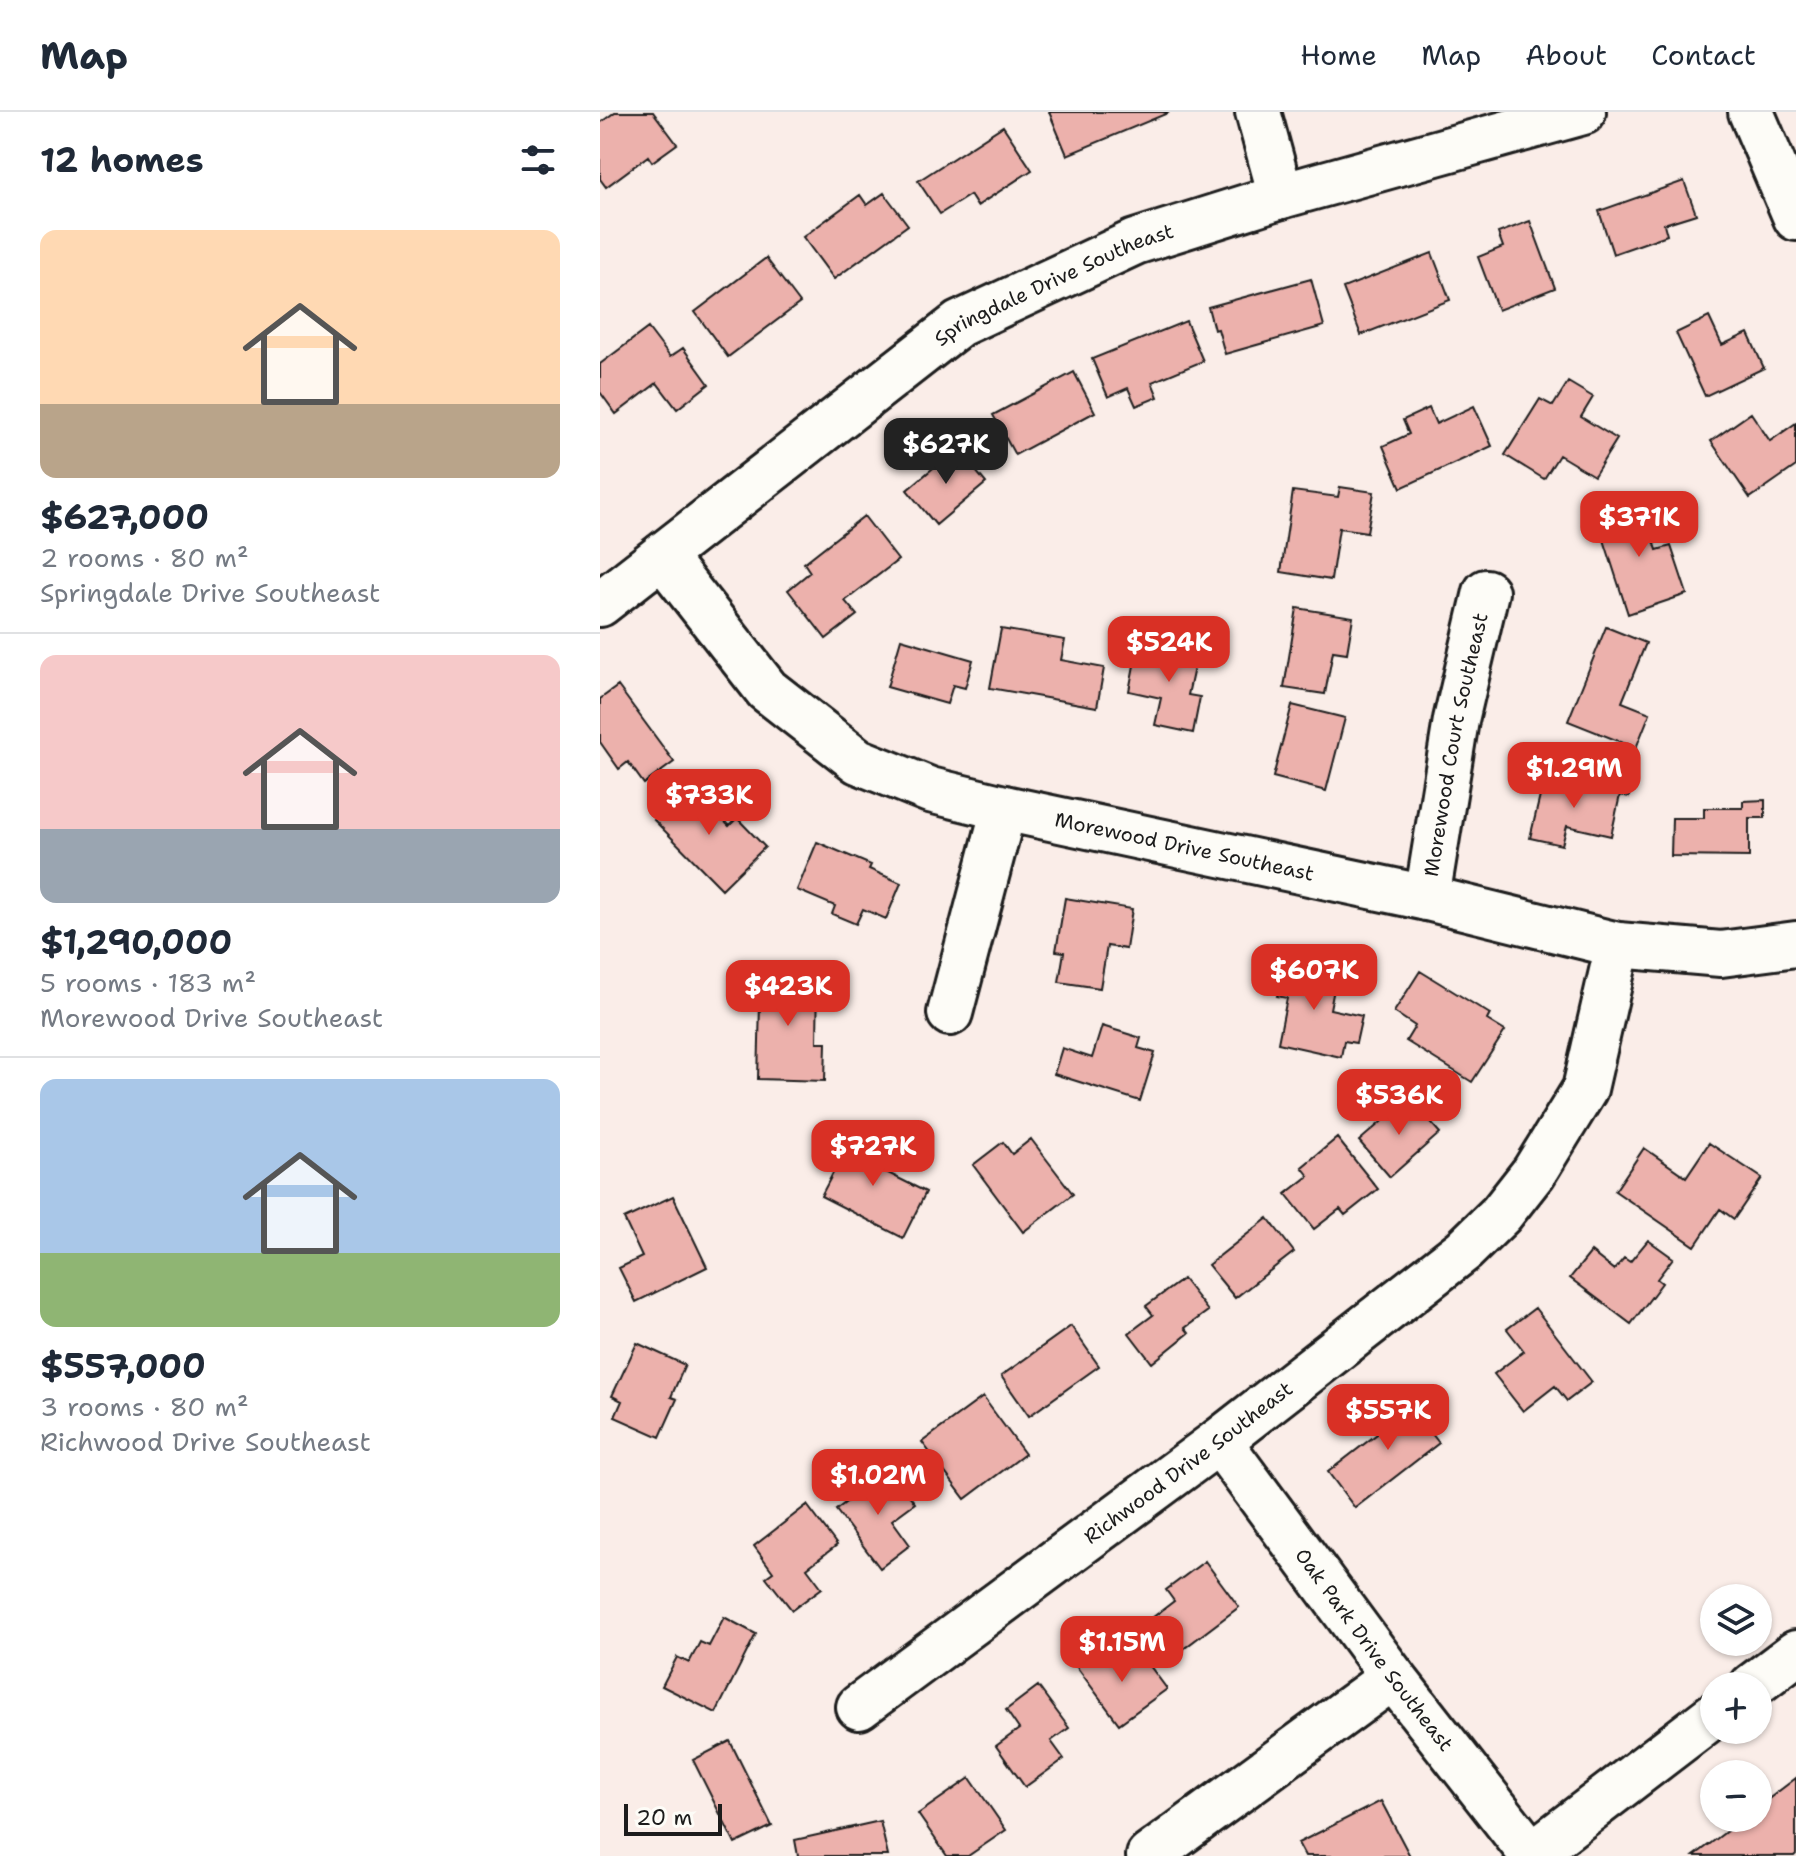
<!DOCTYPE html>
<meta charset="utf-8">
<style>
body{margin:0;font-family:"Shantell Sans",sans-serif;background:#f6f6f7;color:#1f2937;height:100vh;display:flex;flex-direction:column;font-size:30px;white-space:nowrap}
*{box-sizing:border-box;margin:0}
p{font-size:26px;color:#747a83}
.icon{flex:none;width:44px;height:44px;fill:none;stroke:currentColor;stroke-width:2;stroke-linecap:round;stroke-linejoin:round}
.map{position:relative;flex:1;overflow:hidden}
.panel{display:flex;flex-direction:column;background:#fff;width:600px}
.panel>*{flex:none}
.tools{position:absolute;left:1100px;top:1472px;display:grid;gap:16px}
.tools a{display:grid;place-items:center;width:72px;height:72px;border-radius:50%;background:#fff;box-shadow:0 2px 6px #0004;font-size:40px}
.scale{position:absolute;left:24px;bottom:20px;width:98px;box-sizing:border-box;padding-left:8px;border:4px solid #1c1c1c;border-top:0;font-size:22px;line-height:28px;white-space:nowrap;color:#1c1c1c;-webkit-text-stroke:6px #fdfcf7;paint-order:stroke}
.price{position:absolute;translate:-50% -68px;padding:0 18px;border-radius:16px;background:#d93025;color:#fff;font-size:26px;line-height:52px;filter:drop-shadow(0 2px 4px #0008)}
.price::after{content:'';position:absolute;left:50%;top:48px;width:24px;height:18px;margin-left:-12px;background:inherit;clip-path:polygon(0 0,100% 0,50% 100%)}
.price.selected{background:#222;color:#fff}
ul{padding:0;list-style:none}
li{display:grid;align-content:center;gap:16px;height:424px;padding:0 40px}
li+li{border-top:2px solid #e0e1e3}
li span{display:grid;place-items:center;height:248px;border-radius:16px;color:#555}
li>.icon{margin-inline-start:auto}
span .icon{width:144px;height:144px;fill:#fffc;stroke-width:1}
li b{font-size:34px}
h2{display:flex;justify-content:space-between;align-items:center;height:96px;padding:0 40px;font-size:34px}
header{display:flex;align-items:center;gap:48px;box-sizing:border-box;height:112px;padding:0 40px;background:#fff;border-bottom:2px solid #e0e1e3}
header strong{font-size:38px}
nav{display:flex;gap:44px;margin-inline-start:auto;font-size:28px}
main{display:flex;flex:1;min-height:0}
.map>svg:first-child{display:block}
.building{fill:#ecb1ac;stroke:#1c1c1c;stroke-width:2}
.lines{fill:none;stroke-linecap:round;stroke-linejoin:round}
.minor-casing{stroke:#1c1c1c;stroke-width:50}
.minor{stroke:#fdfcf7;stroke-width:44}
.labels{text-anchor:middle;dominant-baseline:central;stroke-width:8;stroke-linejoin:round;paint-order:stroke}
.street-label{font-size:20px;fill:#1c1c1c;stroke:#fdfcf7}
</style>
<header>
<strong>Map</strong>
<nav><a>Home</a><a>Map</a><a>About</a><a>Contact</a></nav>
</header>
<main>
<section class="panel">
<h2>12 homes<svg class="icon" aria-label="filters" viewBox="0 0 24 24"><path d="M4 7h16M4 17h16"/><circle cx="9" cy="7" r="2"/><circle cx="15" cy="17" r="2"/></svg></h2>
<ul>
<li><span style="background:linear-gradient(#ffd9b3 70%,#b9a48a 0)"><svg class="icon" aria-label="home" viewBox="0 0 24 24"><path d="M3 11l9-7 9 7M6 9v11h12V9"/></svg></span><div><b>$627,000</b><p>2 rooms · 80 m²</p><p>Springdale Drive Southeast</p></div></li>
<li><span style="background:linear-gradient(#f6c9c9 70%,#9aa5b1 0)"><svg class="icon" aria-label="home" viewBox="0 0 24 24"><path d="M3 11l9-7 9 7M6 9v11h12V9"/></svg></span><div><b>$1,290,000</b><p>5 rooms · 183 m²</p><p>Morewood Drive Southeast</p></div></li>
<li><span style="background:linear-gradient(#a9c7e8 70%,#8fb573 0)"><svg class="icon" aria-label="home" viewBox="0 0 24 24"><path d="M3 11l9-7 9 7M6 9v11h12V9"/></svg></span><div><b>$557,000</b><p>3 rooms · 80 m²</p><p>Richwood Drive Southeast</p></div></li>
</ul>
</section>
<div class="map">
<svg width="1196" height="1744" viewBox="0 0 1196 1744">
<rect width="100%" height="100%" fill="#faede8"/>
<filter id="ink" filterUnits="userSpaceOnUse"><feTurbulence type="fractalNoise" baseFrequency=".0125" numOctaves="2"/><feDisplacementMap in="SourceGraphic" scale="16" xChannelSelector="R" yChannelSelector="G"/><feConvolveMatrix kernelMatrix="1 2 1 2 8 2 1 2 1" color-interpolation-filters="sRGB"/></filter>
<g filter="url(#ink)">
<!-- building -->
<path class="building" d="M15,0H53L77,32L52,50L48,44L6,75L0,67V11Z
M449,0H567L568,1L467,43Z
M403,14L432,58L377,94L370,83L340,102L318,69Z
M1084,69L1096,102L1064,112L1067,123L1013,142L999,99Z
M284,81L308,113L234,167L203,125L260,83L267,93Z
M930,109L955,176L898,198L878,145L903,135L898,121Z
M832,141L850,188L761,223L743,176Z
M166,146L200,191L128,245L95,200Z
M711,167L724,214L625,242L618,217L614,218L608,195Z
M1109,205L1122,233L1148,221L1164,256L1105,284L1076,221Z
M586,209L603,249L552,270L558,285L536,294L528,276L508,285L492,247Z
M48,216L70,245L83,236L109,272L77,297L57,271L16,302L0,280V252Z
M474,260L495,300L415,343L393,303Z
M968,270L993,285L981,305L1017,327L994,364L959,343L944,367L905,343L940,287L953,294Z
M874,294L892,334L801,376L783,334L809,322L803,308L829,296L836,312Z
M1151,301L1170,329L1196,311V354L1150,386L1111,329Z
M357,336L386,371L336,413L307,378Z
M740,375L774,380L767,420L739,416L731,468L681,460L693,379L738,385Z
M1041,388L1057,438L1071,434L1087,482L1028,502L996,403Z
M264,404L298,448L245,489L257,503L226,527L188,478L210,460L204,451Z
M697,496L753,505L747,541L733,539L725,582L684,576Z
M1006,515L1046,531L1022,590L1050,601L1036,636L968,609Z
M401,517L465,528L461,548L504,556L497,595L390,576Z
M301,527L373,548L365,576L353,573L347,592L287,575Z
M567,527L599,533L588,583L600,585L593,621L555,613L561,586L529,579L537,538L564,544Z
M18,574L74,650L44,672L28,650L19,657L0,630V587Z
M692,593L745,606L726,679L673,665Z
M945,663L1029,682V685L1020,683L1011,724L967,714L962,733L930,726Z
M89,674L129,714L137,706L165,735L122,777L54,708Z
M1165,688V706H1149V745L1071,744L1072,706H1104V696H1143V689Z
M217,730L271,753L269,757L301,771L286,807L263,797L256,812L232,802L235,794L197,778Z
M465,786L532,797L526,837L507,834L500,876L459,870L464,840L456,839Z
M685,851L737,862L730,897L762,904L756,931L744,929L741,945L678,931L687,886L677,884Z
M820,859L890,902L887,908L905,919L872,970L806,929L815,914L794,900Z
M150,863L218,865L217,930H226L225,969L158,967L160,892H150Z
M502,914L541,926L538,936L555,941L540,989L454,962L462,936L492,946Z
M809,986L840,1021L790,1065L759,1029Z
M254,1021L289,1038L280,1057L326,1080L303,1126L221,1084Z
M737,1026L778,1077L745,1103L740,1097L714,1117L686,1082L709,1064L702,1055Z
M431,1027L473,1082L423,1120L373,1053L403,1030L412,1042Z
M1109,1031L1162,1066L1134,1107L1120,1097L1095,1134L1015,1079L1044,1036L1086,1065Z
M73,1084L107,1155L36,1190L19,1156L42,1145L24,1107Z
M668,1106L694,1140L635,1186L608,1153Z
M1048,1128L1073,1146L1057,1167L1062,1171L1031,1212L970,1166L991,1140L1014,1158L1024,1146L1030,1150Z
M583,1167L608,1199L585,1216L589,1221L552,1251L529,1221L553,1203L546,1194Z
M935,1196L992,1270L967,1289L955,1274L923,1299L894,1262L924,1239L907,1217Z
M471,1214L499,1254L429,1304L401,1264Z
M37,1231L85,1253L71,1285L77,1287L60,1325L15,1305L22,1289L12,1284Z
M383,1285L425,1342L365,1387L322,1330Z
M828,1285L844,1306L828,1317L839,1331L755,1396L728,1360L790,1312L784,1305L803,1291L809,1299Z
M289,1357L315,1391L292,1408L310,1433L280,1456L236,1398Z
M207,1393L237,1433L207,1456L222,1476L192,1498L166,1465L173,1460L154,1434Z
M605,1449L639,1495L578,1541L552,1506L574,1489L566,1478Z
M124,1505L156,1522L116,1601L62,1574L77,1545L89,1551L100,1530L109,1534Z
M500,1536L518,1559L541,1542L567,1577L519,1612L476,1554Z
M438,1574L469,1616L451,1629L464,1647L425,1675L396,1634L419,1617L406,1598Z
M130,1629L172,1714L135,1732L93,1648Z
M370,1666L406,1718L368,1744H347L318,1702Z
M1196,1666V1742L1194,1744H1094L1144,1706H1158V1695Z
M781,1689L810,1744H705L698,1731Z
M280,1709L288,1744H198L195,1728Z"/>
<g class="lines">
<defs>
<g id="minor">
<path d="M658,0L681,84"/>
<path d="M1151,0L1196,106"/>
<path id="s1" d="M62,444L167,578L258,649L330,678L404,696L827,786L1018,833L1121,842L1196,832"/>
<path id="s2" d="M0,492L359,212L535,130L681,84L983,0"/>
<path id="s3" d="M827,786L856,608L886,480"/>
<path d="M350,901L404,696"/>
<path id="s4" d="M619,1329L793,1565L933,1744"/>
<path d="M1152,1574L1196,1541"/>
<path id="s5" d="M259,1595L619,1329L864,1138L901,1102L934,1060L985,977L1018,833"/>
<path d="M932,1742L1114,1603"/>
<path d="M549,1744L793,1565"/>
</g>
</defs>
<!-- minor casing -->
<use href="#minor" class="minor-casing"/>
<!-- minor -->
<use href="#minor" class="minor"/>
</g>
</g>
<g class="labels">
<!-- street labels -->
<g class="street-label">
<text stroke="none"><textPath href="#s2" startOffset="558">Springdale Drive Southeast</textPath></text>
<text stroke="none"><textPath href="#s3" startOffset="156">Morewood Court Southeast</textPath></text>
<text stroke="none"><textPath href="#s1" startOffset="624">Morewood Drive Southeast</textPath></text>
<text stroke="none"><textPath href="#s5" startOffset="410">Richwood Drive Southeast</textPath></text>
<text stroke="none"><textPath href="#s4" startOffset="260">Oak Park Drive Southeast</textPath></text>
</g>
</g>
</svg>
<div class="tools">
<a><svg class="icon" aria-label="layers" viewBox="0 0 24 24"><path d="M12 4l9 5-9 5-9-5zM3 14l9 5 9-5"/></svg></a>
<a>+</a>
<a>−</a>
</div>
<div class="scale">20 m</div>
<b class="price selected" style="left:346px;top:374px">$627K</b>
<b class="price" style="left:1039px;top:447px">$371K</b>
<b class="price" style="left:569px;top:572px">$524K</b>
<b class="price" style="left:974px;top:698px">$1.29M</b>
<b class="price" style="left:109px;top:725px">$733K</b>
<b class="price" style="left:714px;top:900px">$607K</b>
<b class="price" style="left:188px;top:916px">$423K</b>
<b class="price" style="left:799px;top:1025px">$536K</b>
<b class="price" style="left:273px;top:1076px">$727K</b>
<b class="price" style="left:788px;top:1340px">$557K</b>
<b class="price" style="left:278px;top:1405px">$1.02M</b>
<b class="price" style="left:522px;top:1572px">$1.15M</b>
</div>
</main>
